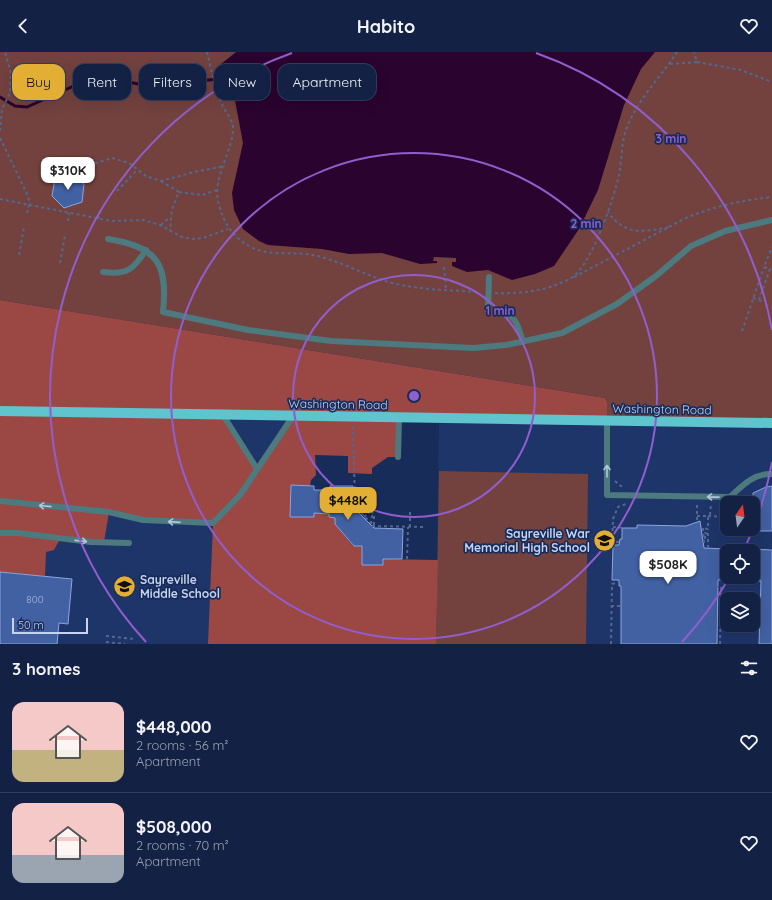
<!DOCTYPE html>
<meta charset="utf-8">
<style>
body{margin:0;font-family:Quicksand,sans-serif;background:#1b294b;color:#f1f3f6;height:100vh;display:flex;flex-direction:column;font-size:15px;white-space:nowrap}
*{box-sizing:border-box;margin:0}
p{font-size:13px;color:#9ca3b2}
.icon{flex:none;width:22px;height:22px;fill:none;stroke:currentColor;stroke-width:2;stroke-linecap:round;stroke-linejoin:round}
.map{position:relative;height:592px;overflow:hidden}
.sheet{display:flex;flex-direction:column;background:#122144;flex:1}
.sheet>*{flex:none}
.guide{position:absolute;left:12px;top:12px;width:400px;height:36px;display:flex;gap:8px}
.needle{width:26px;rotate:14deg}
.controls{position:absolute;left:720px;top:444px;display:grid;gap:8px}
.controls a{display:grid;place-items:center;width:40px;height:40px;border-radius:8px;background:#122144;box-shadow:0 4px 16px #0002,0 0 0 1px #313e5d;font-size:20px}
.scale{position:absolute;left:12px;bottom:10px;width:76px;box-sizing:border-box;padding-left:4px;border:2px solid #c4d3f0;border-top:0;font-size:11px;line-height:14px;white-space:nowrap;color:#c4d3f0;-webkit-text-stroke:3px #182c5a;paint-order:stroke}
.price{position:absolute;translate:-50% -34px;padding:0 9px;border-radius:8px;background:#fff;color:#222;font-size:13px;line-height:26px;filter:drop-shadow(0 1px 2px #0008)}
.price::after{content:'';position:absolute;left:50%;top:24px;width:12px;height:9px;margin-left:-6px;background:inherit;clip-path:polygon(0 0,100% 0,50% 100%)}
.price.current{background:#e3ae34;color:#111}
ul{padding:0;list-style:none}
li{display:flex;align-items:center;gap:12px;height:100px;padding:0 12px}
li+li{border-top:1px solid #313e5d}
li span{display:grid;place-items:center;flex:none;width:112px;height:80px;border-radius:12px;color:#555}
li>.icon{margin-inline-start:auto}
span .icon{width:48px;height:48px;fill:#fffc;stroke-width:1}
li b{font-size:17px}
h2{display:flex;justify-content:space-between;align-items:center;height:48px;padding:0 12px;font-size:17px}
.tag{padding:0 14px;border-radius:12px;background:#122144;box-shadow:0 4px 16px #0002,0 0 0 1px #313e5d;font-size:14px;line-height:36px}
.tag.current{background:#e3ae34;color:#111}
header{display:flex;justify-content:space-between;align-items:center;height:52px;padding:0 12px;background:#122144;font-size:18px;font-weight:700}
.map>svg:first-child{display:block}
.built{fill:#1e3569;fill-rule:evenodd}
.green{fill:#73423f}
.forest{fill:#9b4845;fill-rule:evenodd}
.water{fill:#2a032e}
.lines{fill:none;stroke-linecap:round;stroke-linejoin:round}
.stream{stroke:#2a032e;stroke-width:3}
.building{fill:#4261a3;stroke:#8ba6de}
.path{stroke:#54678f;stroke-width:2;stroke-dasharray:3 3;stroke-linecap:butt}
.service{stroke:#4c7a7e;stroke-width:6}
.primary{stroke:#5fc4ce;stroke-width:10}
.oneway{stroke:#b2c6df}
.ring{fill:none;stroke:#915ece;stroke-width:2}
.labels{text-anchor:middle;dominant-baseline:central;stroke-width:3.5;stroke-linejoin:round;paint-order:stroke}
.number-label{font-size:10px;fill:#a4b6dd}
.street-label{font-size:12px;fill:#c4d3f0;stroke:#182c5a}
.poi-label{font-size:12px;font-weight:bold;fill:#c4d3f0;stroke:#182c5a;text-anchor:end}
.centre{fill:#915ece;stroke:#182c5a;stroke-width:2}
.ring-label{font-size:12px;text-anchor:middle;font-weight:bold;fill:#915ece;stroke:#182c5a;stroke-width:3.5;stroke-linejoin:round;paint-order:stroke}
</style>
<header><svg class="icon" aria-label="back" viewBox="0 0 24 24"><path d="M15 5l-7 7 7 7"/></svg>Habito<svg class="icon" aria-label="heart" viewBox="0 0 24 24"><path d="M12 20l-8-8c-3-5 5-10 8-4 3-6 11-1 8 4z"/></svg></header>
<div class="map">
<svg width="772" height="592" viewBox="0 0 772 592">
<rect width="100%" height="100%" fill="#182c5a"/>
<!-- built -->
<path class="built" d="M0,359L302,364L245,592H0Z
M439,367L772,371V592H436ZM727,451H753V477H727ZM727,499H753V525H727ZM727,547H753V573H727Z"/>
<!-- green -->
<path class="green" d="M0,0H772V371L607,369V350L605,346L0,248Z
M439,419L588,422L586,592H436Z"/>
<!-- forest -->
<path class="forest" d="M0,248L605,346L607,350V369L400,366L398,405H388L372,416V422L348,421V404L315,403L316,423L311,428L310,434H305L290,464L314,465V461L329,462V465L335,466V472L353,494H362V513H383V507L438,508L436,592H208L213,472L163,470L109,460L104,490L60,487L54,498L46,500L45,524L0,520ZM223,363L293,364L257,417Z"/>
<!-- water -->
<path class="water" d="M236,0H655L641,17L624,53L598,138L579,177L554,214L535,222L512,228L488,218L467,220L452,214V210H456V206L434,205L433,209H437V211L420,212L382,201L349,202L322,197L268,193L259,189L243,177L234,158L232,141L243,91L234,43L225,34H220L215,21L221,12Z"/>
<g class="lines">
<!-- stream -->
<path class="stream" d="M0,45L15,54L27,55L76,33L92,29L109,27L151,34L218,27"/>
</g>
<!-- building -->
<path class="building" d="M71,121L84,132L82,150L64,156L52,144L55,127Z
M291,433L314,434V438H330V434H353V455L374,476L403,477L402,507H383V513H362V494H354L335,472V466L329,465V462L314,461V465H290Z
M772,434V479H753V441L766,435Z
M700,469L704,496L727,497V528H718L717,592H621V534H619V528H612L613,493H619L620,487H622V476H637V473L686,474Z
M753,497L772,498V592H759L761,529H753Z
M0,520L72,527L68,572L59,571L57,592H0Z"/>
<g class="lines">
<!-- path -->
<path class="path" d="M207,0C211,17 215,36 222,52C225,61 233,66 233,77C232,102 211,127 219,153C224,171 233,186 251,195C270,205 293,199 313,203C337,208 359,220 382,228C412,238 448,238 480,240
M697,10L741,18L772,30
M670,12L697,10L694,0
M0,79L2,57L10,41L11,21L5,0
M0,86L28,144L30,153
M74,123L96,111L112,106L129,111L146,124L161,129L194,120L225,114
M161,129L179,140L172,157L170,179
M117,139L137,118
M179,140L202,143L217,138
M0,147L111,169L143,168L160,173L182,185L192,187L203,186L228,177
M27,161L29,153
M98,167L102,155
M68,169L69,161
M161,173L170,165
M669,175C699,157 737,149 772,145
M19,203L24,175
M60,211L65,183
M444,215L446,237
M574,225L669,175C644,180 625,184 608,160
M495,241C521,242 548,239 571,226C591,215 614,146 619,123C622,108 621,93 626,78C636,49 661,25 677,0
M753,246L761,249L762,251
M759,248L770,217L764,215L772,195
M742,279L764,215
M353,374C353,402 355,429 355,457H365L372,464L371,474L424,475
M615,429L622,435
M355,444L372,445
M697,453V472
M355,454L367,455L374,462V475
M357,457L371,471
M710,463L711,452
M697,464H708V477L702,476
M708,464L727,465
M364,465L376,454
M410,475V459
M613,475L624,476
M703,476L704,490H705V481L708,482
M619,490H612L613,467L618,455L626,452
M708,496V477
M407,507L408,475
M715,535H721L720,592
M611,554H621
M106,584L134,587
M106,590L125,592
M611,592L612,532L619,530"/>
<!-- service -->
<path class="service" d="M108,187C158,195 168,212 163,260L248,278L331,289L473,296L506,293L562,281L617,252L656,224L691,194L725,179L772,168
M103,220C127,223 133,218 146,198
M488,258L489,225
M497,258C516,262 518,273 523,290
M223,363L257,417
M607,369V443L730,445C742,434 754,421 772,422
M398,405L399,366
M0,449L109,460L143,468L213,471L240,443L293,364
M0,481H18L91,490L129,491"/>
<!-- primary -->
<path class="primary" d="M0,359L772,371"/>
</g>
<!-- one-way arrows -->
<defs><path id="oneway-shaft" d="M-6 0H5M1.5-3L5.5 0L1.5 3" fill="none" stroke-width="1.6" stroke-linecap="round" stroke-linejoin="round"/></defs>
<g class="oneway">
<use href="#oneway-shaft" transform="translate(607 419) rotate(-90)"/>
<use href="#oneway-shaft" transform="translate(713 445) rotate(-179)"/>
<use href="#oneway-shaft" transform="translate(45 454) rotate(-174)"/>
<use href="#oneway-shaft" transform="translate(174 470) rotate(-176)"/>
<use href="#oneway-shaft" transform="translate(81 489) rotate(6)"/>
</g>
<!-- distance rings -->
<g class="ring">
<circle cx="414" cy="344" r="121"/>
<circle cx="414" cy="344" r="243"/>
<path d="M772 410A364 364 0 0 1 744 498M729 526A364 364 0 0 1 682 590M146 590A364 364 0 0 1 292 1M536 1A364 364 0 0 1 772 278"/>
</g>
<!-- icons -->
<defs>
<symbol id="school-disc" viewBox="-11 -11 22 22"><circle r="9.5" fill="#e3ae34" stroke="#182c5a"/><path d="M0-5L7-2L0 1L-7-2ZM-4 1L0 2.5L4 1V4Q0 6-4 4Z" fill="#111"/></symbol>
</defs>
<g fill-rule="evenodd">
<use href="#school-disc" x="592" y="476" width="25" height="25"/>
<use href="#school-disc" x="112" y="522" width="25" height="25"/>
</g>
<g class="labels">
<!-- number labels -->
<g class="number-label">
<text x="35" y="547">800</text>
</g>
<!-- street labels -->
<g class="street-label">
<text transform="translate(338 352) rotate(1)">Washington Road</text>
<text transform="translate(662 357) rotate(1)">Washington Road</text>
</g>
<!-- poi labels -->
<g class="poi-label">
<text x="590" y="481">Sayreville War<tspan x="590" dy="14">Memorial High School</tspan></text>
<text x="140" y="527" text-anchor="start">Sayreville<tspan x="140" dy="14">Middle School</tspan></text>
</g>
</g>
<circle cx="414" cy="344" r="6" class="centre"/>
<g class="ring-label">
<text x="671" y="91">3 min</text>
<text x="586" y="176">2 min</text>
<text x="500" y="263">1 min</text>
</g>
</svg>
<div class="controls">
<a><svg class="needle" viewBox="-14 -14 28 28"><path d="M0-13l5 13h-10z" fill="#e53935"/><path d="M0 13l5-13h-10z" fill="#9ca3b2"/></svg></a>
<a><svg class="icon" aria-label="locate" viewBox="0 0 24 24"><circle cx="12" cy="12" r="6"/><path d="M12 2v4M12 18v4M2 12h4M18 12h4"/></svg></a>
<a><svg class="icon" aria-label="layers" viewBox="0 0 24 24"><path d="M12 4l9 5-9 5-9-5zM3 14l9 5 9-5"/></svg></a>
</div>
<div class="scale">50 m</div>
<b class="price" style="left:68px;top:139px">$310K</b>
<b class="price current" style="left:348px;top:469px">$448K</b>
<b class="price" style="left:668px;top:533px">$508K</b>
<div class="guide">
<a class="tag current">Buy</a>
<a class="tag">Rent</a>
<a class="tag">Filters</a>
<a class="tag">New</a>
<a class="tag">Apartment</a>
</div>
</div>
<section class="sheet">
<h2>3 homes<svg class="icon" aria-label="filters" viewBox="0 0 24 24"><path d="M4 7h16M4 17h16"/><circle cx="9" cy="7" r="2"/><circle cx="15" cy="17" r="2"/></svg></h2>
<ul>
<li><span style="background:linear-gradient(#f6c9c9 60%,#c2b280 0)"><svg class="icon" aria-label="home" viewBox="0 0 24 24"><path d="M3 11l9-7 9 7M6 9v11h12V9"/></svg></span><div><b>$448,000</b><p>2 rooms · 56 m²</p><p>Apartment</p></div><svg class="icon" aria-label="heart" viewBox="0 0 24 24"><path d="M12 20l-8-8c-3-5 5-10 8-4 3-6 11-1 8 4z"/></svg></li>
<li><span style="background:linear-gradient(#f6c9c9 65%,#9aa5b1 0)"><svg class="icon" aria-label="home" viewBox="0 0 24 24"><path d="M3 11l9-7 9 7M6 9v11h12V9"/></svg></span><div><b>$508,000</b><p>2 rooms · 70 m²</p><p>Apartment</p></div><svg class="icon" aria-label="heart" viewBox="0 0 24 24"><path d="M12 20l-8-8c-3-5 5-10 8-4 3-6 11-1 8 4z"/></svg></li>
</ul>
</section>
